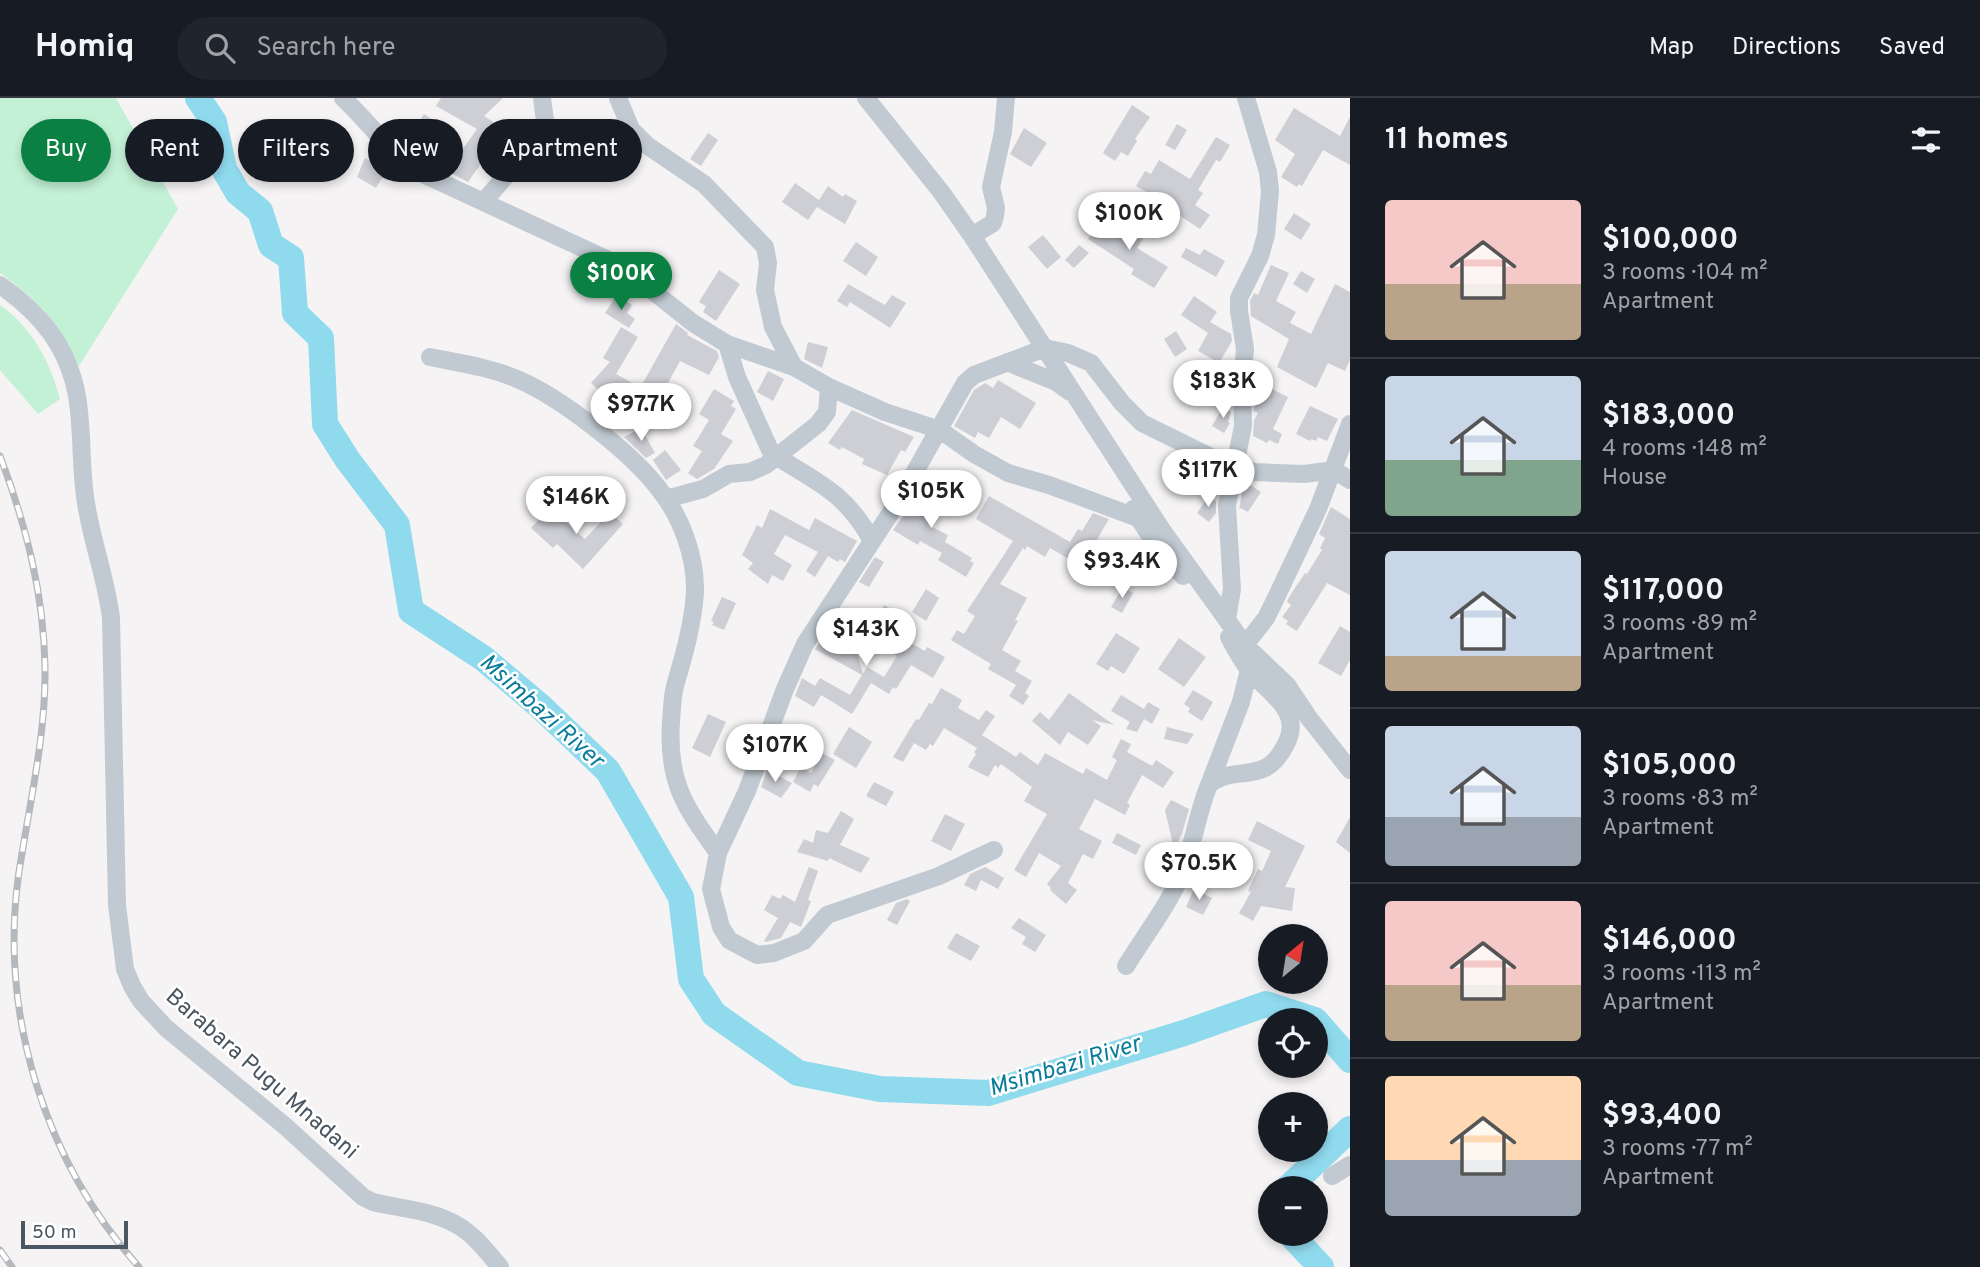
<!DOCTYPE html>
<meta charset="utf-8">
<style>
body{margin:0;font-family:Overpass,sans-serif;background:#20242c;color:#f1f3f6;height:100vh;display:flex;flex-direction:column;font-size:26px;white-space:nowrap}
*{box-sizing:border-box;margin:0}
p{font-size:23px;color:#9ea1a6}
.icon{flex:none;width:38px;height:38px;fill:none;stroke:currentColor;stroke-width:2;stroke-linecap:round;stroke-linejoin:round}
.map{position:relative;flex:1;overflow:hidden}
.panel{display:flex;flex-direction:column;background:#171b24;width:630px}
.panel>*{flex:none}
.top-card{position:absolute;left:21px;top:21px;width:665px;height:63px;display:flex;gap:14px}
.needle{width:46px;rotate:30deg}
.controls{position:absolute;left:1258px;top:826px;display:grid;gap:14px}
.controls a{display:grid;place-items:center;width:70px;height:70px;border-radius:50%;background:#171b24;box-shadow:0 4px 10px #0003;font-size:35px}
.scale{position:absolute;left:21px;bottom:18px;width:107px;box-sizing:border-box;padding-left:7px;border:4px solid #4a5661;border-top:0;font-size:19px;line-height:24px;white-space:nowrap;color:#4a5661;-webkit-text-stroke:5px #fff;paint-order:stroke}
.price{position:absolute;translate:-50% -60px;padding:0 16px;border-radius:24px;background:#fff;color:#222;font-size:23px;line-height:46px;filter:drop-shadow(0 2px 4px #0008)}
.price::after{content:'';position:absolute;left:50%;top:42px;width:21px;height:16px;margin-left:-10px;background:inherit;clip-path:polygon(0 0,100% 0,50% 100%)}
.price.current{background:#0b8043;color:#fff}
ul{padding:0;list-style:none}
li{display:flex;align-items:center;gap:21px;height:175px;padding:0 35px}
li+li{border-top:2px solid #363941}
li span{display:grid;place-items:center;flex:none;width:196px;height:140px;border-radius:7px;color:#555}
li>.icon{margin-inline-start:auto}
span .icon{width:84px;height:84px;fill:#fffc;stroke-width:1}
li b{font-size:30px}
h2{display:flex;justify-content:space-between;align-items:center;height:84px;padding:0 35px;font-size:30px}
.pill{padding:0 24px;border-radius:32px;background:#171b24;box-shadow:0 4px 10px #0003;font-size:24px;line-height:63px}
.pill.current{background:#0b8043;color:#fff}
header{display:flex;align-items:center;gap:42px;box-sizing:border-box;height:98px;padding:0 35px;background:#171b24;border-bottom:2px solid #363941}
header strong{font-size:33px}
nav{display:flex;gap:38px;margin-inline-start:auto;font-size:24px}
.search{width:490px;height:63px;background:#20242c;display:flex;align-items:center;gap:18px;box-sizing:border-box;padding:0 24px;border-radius:38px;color:#9ea1a6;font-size:26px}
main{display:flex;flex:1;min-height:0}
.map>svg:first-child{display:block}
.green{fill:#c3f1d5}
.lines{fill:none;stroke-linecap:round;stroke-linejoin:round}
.river{stroke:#90daee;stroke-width:26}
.building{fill:#cdcfd5}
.minor{stroke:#c1cad2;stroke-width:18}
.rail-casing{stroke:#b5b8bd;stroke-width:7}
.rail{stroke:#fff;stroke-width:4.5;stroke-dasharray:13;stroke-linecap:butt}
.labels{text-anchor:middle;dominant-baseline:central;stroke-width:5;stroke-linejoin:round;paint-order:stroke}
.street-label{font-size:23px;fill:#4a5661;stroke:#fff}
.water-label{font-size:24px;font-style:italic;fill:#0c7c9b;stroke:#fff}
</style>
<header>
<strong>Homiq</strong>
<div class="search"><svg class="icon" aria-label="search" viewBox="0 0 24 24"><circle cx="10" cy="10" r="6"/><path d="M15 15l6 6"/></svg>Search here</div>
<nav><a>Map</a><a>Directions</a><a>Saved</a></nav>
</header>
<main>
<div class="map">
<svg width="1350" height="1169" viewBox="0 0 1350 1169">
<rect width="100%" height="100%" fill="#f5f3f3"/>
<!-- green -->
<path class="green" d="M0,0H116L178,111L79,268C57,223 40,204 0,175Z
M0,207C33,231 50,263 60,301L38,316L0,272Z"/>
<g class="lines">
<!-- river -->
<path class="river" d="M198,0L214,24L224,71L238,95L260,113L271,147L291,160L295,215L321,240L325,326L347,361L397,427L411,513L483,560L541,609L608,673L681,799L691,881L714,916L798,975L880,991L988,995L1184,935L1266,906L1315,922
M1316,923L1350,962
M1288,1090L1350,1031
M1290,1136L1321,1169"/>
</g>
<!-- building -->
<path class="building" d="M441,0H503L484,18L495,25L490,32L500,39L468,84L447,73L477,31L436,8Z
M1132,7L1150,19L1135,41L1137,43L1128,58L1121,54L1115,63L1103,55Z
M1294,10L1340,38L1350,19V67L1323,52L1302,88L1299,86L1297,89L1281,79L1295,56L1275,42Z
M424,16L436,24L417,56L404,49Z
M1177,26L1187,32L1175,52L1165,47Z
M1024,30L1047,45L1031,69L1010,56Z
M708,35L718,42L701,68L690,61Z
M1216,39L1230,47L1220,64L1216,62L1198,92L1203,95L1195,107L1210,117L1200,131L1177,116L1172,123L1161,115L1167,106L1136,88L1145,73L1151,76L1159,62L1190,81Z
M365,60L380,69L384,61L393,70L386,82L382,80L376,90L357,79Z
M795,85L819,102L828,88L843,99L845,96L857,103L845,126L817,109L808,122L782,104Z
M1294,115L1311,126L1301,142L1284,131Z
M1103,122L1122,137L1128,128L1145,138L1137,150L1168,169L1154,190L1131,176L1134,171L1088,141Z
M1043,137L1061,159L1047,171L1028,149Z
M856,144L878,159L866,178L843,163Z
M1079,147L1089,155L1074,170L1065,162Z
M1186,150L1200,157L1204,151L1225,163L1216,179L1181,159Z
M1271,167L1289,175L1276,203L1296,214L1290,225L1311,236L1335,186L1350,194V262L1345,273L1328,265L1316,290L1277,269L1289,241L1251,218L1250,203L1254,195L1258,197Z
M719,172L740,186L716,223L703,214L706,208L699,204Z
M1301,173L1315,181L1307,195L1293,186Z
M848,186L885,207L892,197L906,205L890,230L850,204L847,209L837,203Z
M617,197L632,207L627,215L635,221L629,230L605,215Z
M1194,198L1217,214L1210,224L1231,236L1232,243L1219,265L1198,253L1208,235L1181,217Z
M676,226L688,235L687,237L717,253L719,259L709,277L680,263L668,285L671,287L661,305L639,292Z
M621,229L638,239L616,276L634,286L619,312L608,306L610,303L591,285L610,264L603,260Z
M1176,233L1187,251L1175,259L1164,241Z
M808,244L828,249L822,270L804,261Z
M768,273L784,281L773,303L757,294Z
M998,282L1036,305L1020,331L1001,319L989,340L978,334L975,340L954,328L974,292L985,285L993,290Z
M1268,289L1288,299L1273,331L1282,336L1278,346L1269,342L1267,345L1253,338L1254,322L1258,315L1254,313V309L1263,290L1266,292Z
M714,291L734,303L731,308L736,311L721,336L733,343L714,371L697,381L688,375L702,353L693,348L709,322L699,316Z
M1310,308L1338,321L1327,343L1318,339L1316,343L1311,341L1310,343L1296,336Z
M1223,309L1231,314L1228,324L1230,325L1224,335L1212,328Z
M852,312L914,339L905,354L901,352L887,377L862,366L864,361L842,349L840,352L828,345Z
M641,330L655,355L646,360L624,339Z
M665,352L681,372L666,382L653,362Z
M925,380L935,385L933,389L938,392L924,417L934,423L930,428L948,437L945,444L972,460L970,463L974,465L966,479L938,462L942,455L920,443L918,447L893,432L916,400L914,398Z
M1244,383L1261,394L1248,414L1240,410L1239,412Z
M989,398L1070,444L1078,431L1082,433L1093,415L1109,421L1091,452L1095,454L1089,464L1085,461L1081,468L1050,450L1045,459L1027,448L1025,452L1023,450L1000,486L1027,500L1015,522L1018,523L1002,552L1021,563L1015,573L1032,583L1025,595L1029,598L1023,607L1009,598L1016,587L988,571L991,566L951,542L957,532L964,536L975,518L967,513L1013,443L976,421Z
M1209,398L1216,403V415L1209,424L1197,415Z
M1331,409L1350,421V497L1327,485L1297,533L1286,526L1288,523L1282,519L1291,507L1287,504L1289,499L1305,475L1307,476L1322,452L1320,450L1325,440L1319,436Z
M550,410L585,441L610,414L623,426L583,471L557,446L553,450L531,430Z
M770,411L809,432L815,420L857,443L845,464L840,461L838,464L828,458L815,479L806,473L818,454L785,437L774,456L792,467L783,483L772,477L768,486L748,471L753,465L742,457L757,427L762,430Z
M875,459L884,464L869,489L859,484Z
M1123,489L1133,495L1122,515L1111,509Z
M926,491L939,500L926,523L912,514Z
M722,499L736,505L724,532L712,527L714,524L711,523Z
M884,507L900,516L892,530L877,521Z
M839,523L858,534L853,542L863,576L867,569L884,579L897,558L884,551L893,535L925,553L927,549L945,559L933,580L911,567L896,591L893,589L889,596L871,585L852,616L821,597L814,609L795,598L802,580L815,588L820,580L850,597L862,577L815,551L822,541L826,544Z
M1340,528L1350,534V562L1341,578L1318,565Z
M1116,535L1140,550L1124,576L1111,568L1108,573L1096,566Z
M1179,540L1206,559L1184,589L1158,571Z
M941,590L962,602L958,610L979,622L986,612L995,618L982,637L1016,659L1020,654L1038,667L1045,655L1083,676L1086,670L1107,682L1117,662L1112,659L1121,641L1131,646L1127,654L1152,668L1156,662L1174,674L1163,690L1142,677L1127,705L1130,707L1125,717L1095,701L1079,731L1102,743L1093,761L1083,756L1068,785L1077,792L1066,806L1050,792L1051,790L1047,786L1061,768L1039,755L1026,779L1014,772L1047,716L1024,703L1032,689L1001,666L998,670L995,667L988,679L968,669L976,656L974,654L977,650L944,630L933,648L930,646L926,652L914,645L903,664L893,659L916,621L919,622L929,605L932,606Z
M1193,592L1213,604L1202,623L1188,614L1190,610L1184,606Z
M1069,595L1114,627L1092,622L1101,628L1088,647L1068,634L1060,647L1032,623L1040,614L1049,622Z
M1121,597L1144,611L1148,604L1160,611L1152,626L1144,621L1137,634L1126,631L1130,624L1111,613Z
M708,616L726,624L710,659L692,650Z
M849,629L872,644L856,670L833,656Z
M1167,629L1194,636L1187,646L1164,641Z
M822,655L835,662L818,689L814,686L810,694L793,684L801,669L811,675Z
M767,672L792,685L781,700L761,689Z
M874,684L894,694L886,708L866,698Z
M1171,702L1189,711L1182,736L1174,751L1165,712Z
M841,713L854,721L840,747L870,760L861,775L829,760L828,763L797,754L804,741L813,745L816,732L828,735Z
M945,716L965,726L951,753L931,743Z
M1350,719V755L1336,744Z
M1257,723L1305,748L1285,789L1295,790L1292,813L1261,808L1253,823L1239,815L1251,794L1248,793L1258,771L1262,773L1271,753L1248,742Z
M1117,735L1141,747L1136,757L1112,745Z
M1204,743L1224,755L1214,772L1198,763Z
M809,769L818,773L808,802L811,803L801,829L790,824L781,840L766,844L764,843L778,820L764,812L772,797L780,801L783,797L795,804Z
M985,769L1004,780L998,791L981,782L976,793L964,787L970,776Z
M1194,791L1212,800L1203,817L1186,809Z
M907,801L910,803L897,827L887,822L896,805Z
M1019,820L1046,837L1035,854L1022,846L1026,839L1011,830Z
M956,835L980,848L971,863L947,850Z"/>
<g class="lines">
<!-- minor -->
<path class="minor" d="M343,0C366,22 385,46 408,69L606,161L630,175L693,225L727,246L794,269L829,289L885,314L940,332L974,356L1008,375L1049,387L1138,420
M618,0L631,31L648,48L704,86L765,149L768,165L765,192L773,229L794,269
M866,0L942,95L972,138L1162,432L1245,547L1287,587L1309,620L1350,672
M484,103L542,37L545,23L542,0
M972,138L993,125L995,118L996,110L991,89L1003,34L1006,0
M0,187C40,215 68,248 77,298C83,333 80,370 86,405C92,444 106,480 111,520L117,807L125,871L132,888L141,903L166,930L285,1028L363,1099L373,1104C401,1111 432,1112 457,1127C475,1137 487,1154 500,1169
M727,246L737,279L770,352L777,359C820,385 847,397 872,443
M430,259C459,265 489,269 517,281C560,299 631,354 659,391C681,418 696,459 695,494C693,526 684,557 675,588C672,599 672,612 671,624C667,684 685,709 718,755
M1007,264L1056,284L1070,294
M666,401L703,391L729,376L750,374L766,367L818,326L827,314L829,289
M1133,411L1155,446L1183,478
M1227,521L1232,491L1227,407L1243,328L1242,286L1245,251L1239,213V200L1260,158L1266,137L1270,93L1268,74L1246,0
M1245,547L1266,520L1275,502L1318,411L1350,326
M1209,687L1241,604L1249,572
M994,752L939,778L827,817L804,843L774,855L757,857L729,842L721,829L711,791L718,755L747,693L785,591L805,546L899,402L965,285L974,277L1045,250L1068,255L1091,265L1122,305L1142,325L1225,366L1254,374L1304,376L1334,372L1350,382
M1126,868C1146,835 1170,806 1184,770C1194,743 1198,713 1209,687C1224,672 1246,679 1265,670C1275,665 1281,656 1286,646C1304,613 1267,594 1249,572C1241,562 1235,550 1229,539
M1332,1078L1350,1067"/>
<defs>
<path id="rail" d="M0,358C26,427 44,496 45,570C46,641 28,711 18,781C0,920 46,1065 139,1169
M0,1152L12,1169"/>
</defs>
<!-- rail casing -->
<use href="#rail" class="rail-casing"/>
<!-- rail -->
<use href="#rail" class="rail"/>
</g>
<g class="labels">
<!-- street labels -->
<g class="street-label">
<text transform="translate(261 977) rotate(41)">Barabara Pugu Mnadani</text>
</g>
<!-- water labels -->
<g class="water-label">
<text transform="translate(541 614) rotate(42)">Msimbazi River</text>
<text transform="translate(1065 969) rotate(-17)">Msimbazi River</text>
</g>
</g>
</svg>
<div class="controls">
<a><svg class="needle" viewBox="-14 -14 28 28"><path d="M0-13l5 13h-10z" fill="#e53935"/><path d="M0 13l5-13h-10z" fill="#9ea1a6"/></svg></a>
<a><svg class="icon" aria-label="locate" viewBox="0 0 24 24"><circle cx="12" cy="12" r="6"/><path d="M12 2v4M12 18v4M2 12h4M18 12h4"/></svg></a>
<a>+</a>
<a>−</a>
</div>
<div class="scale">50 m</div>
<b class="price" style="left:1129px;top:154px">$100K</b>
<b class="price current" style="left:621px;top:214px">$100K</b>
<b class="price" style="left:1223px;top:322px">$183K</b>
<b class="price" style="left:641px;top:345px">$97.7K</b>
<b class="price" style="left:1208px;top:411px">$117K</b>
<b class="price" style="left:931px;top:432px">$105K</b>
<b class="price" style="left:576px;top:438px">$146K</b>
<b class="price" style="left:1122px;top:502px">$93.4K</b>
<b class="price" style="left:866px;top:570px">$143K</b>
<b class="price" style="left:775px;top:686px">$107K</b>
<b class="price" style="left:1199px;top:804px">$70.5K</b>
<div class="top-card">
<a class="pill current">Buy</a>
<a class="pill">Rent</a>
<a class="pill">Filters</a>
<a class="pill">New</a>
<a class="pill">Apartment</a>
</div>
</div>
<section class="panel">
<h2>11 homes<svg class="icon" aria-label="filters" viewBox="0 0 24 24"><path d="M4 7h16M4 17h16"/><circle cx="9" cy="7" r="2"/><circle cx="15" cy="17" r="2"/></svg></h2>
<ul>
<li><span style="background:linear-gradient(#f6c9c9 60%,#b9a48a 0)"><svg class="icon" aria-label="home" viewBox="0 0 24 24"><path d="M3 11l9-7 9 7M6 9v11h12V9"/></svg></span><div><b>$100,000</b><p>3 rooms · 104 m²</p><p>Apartment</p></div></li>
<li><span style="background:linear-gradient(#c9d6e8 60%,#7fa58c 0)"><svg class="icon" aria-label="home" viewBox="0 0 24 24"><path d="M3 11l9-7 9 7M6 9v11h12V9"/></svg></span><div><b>$183,000</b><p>4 rooms · 148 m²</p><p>House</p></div></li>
<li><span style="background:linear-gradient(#c9d6e8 75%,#b9a48a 0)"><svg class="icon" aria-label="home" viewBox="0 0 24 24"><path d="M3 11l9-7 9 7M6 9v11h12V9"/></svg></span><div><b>$117,000</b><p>3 rooms · 89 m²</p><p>Apartment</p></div></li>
<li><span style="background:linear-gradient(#c9d6e8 65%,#9aa5b1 0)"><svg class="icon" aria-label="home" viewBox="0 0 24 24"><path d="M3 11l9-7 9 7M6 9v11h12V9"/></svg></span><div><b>$105,000</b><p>3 rooms · 83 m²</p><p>Apartment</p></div></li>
<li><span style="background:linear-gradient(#f6c9c9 60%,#b9a48a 0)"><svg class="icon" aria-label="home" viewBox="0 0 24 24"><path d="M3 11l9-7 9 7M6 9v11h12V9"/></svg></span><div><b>$146,000</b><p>3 rooms · 113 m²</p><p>Apartment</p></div></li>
<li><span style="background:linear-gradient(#ffd9b3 60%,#9aa5b1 0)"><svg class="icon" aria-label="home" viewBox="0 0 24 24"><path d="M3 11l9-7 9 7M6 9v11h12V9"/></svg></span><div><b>$93,400</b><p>3 rooms · 77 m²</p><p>Apartment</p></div></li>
</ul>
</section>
</main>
